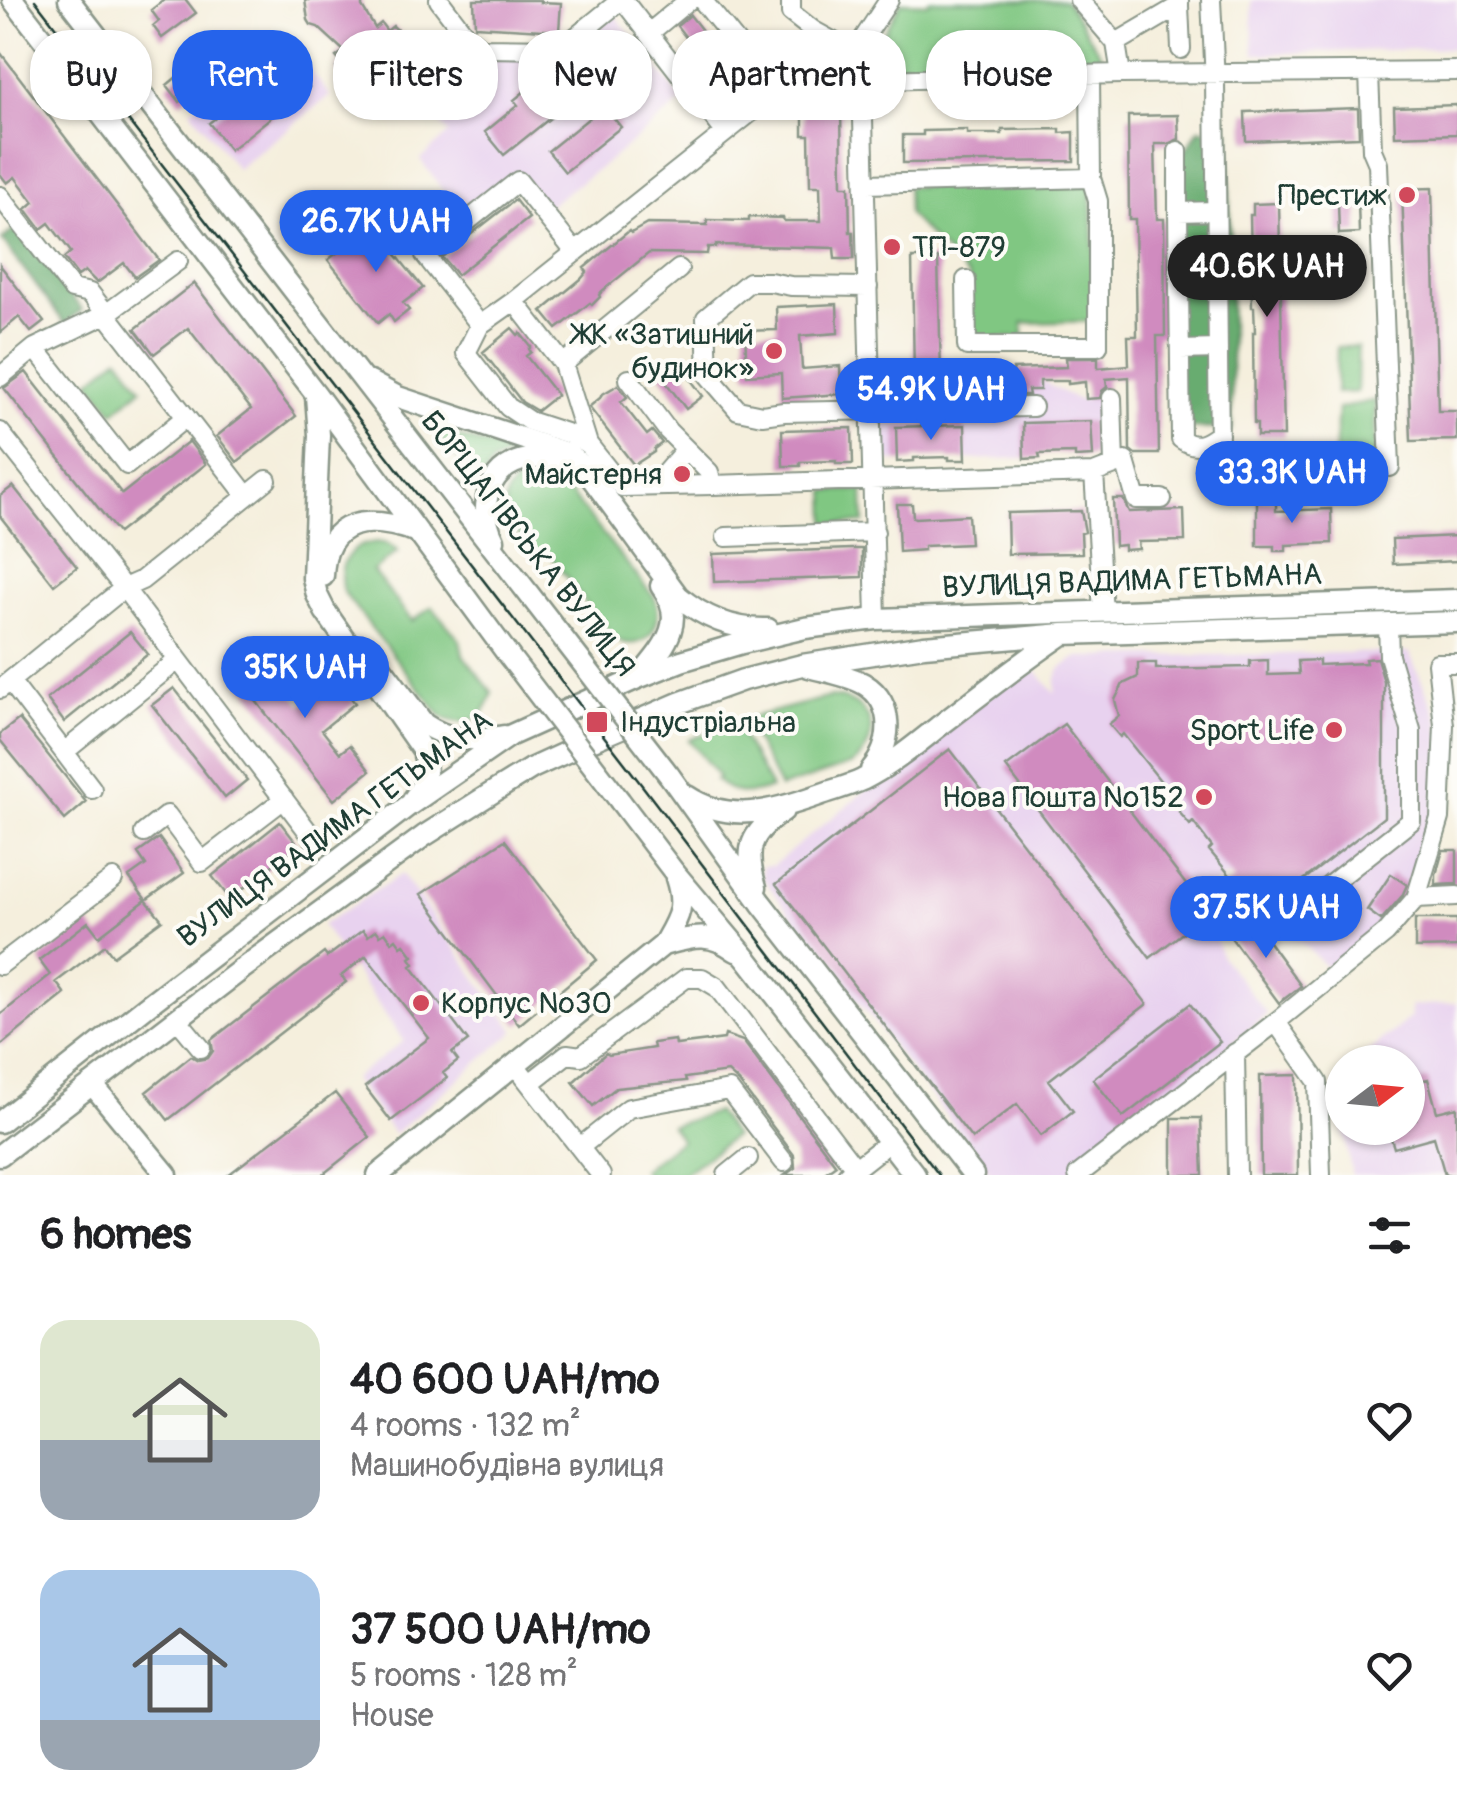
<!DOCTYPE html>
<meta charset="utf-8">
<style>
body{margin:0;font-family:Pangolin,sans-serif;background:#f2f2f2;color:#202124;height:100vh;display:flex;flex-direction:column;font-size:38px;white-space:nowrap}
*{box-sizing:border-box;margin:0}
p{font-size:32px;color:#757577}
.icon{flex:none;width:55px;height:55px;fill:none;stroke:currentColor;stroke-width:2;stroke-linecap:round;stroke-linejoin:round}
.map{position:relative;height:1175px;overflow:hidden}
.details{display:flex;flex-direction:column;background:#fff;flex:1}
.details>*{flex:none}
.hud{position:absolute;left:30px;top:30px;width:1398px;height:90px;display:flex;gap:20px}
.needle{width:65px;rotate:74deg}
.tools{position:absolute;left:1325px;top:1045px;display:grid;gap:20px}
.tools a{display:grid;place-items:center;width:100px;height:100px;border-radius:50%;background:#fff;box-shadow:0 2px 8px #0004;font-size:50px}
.price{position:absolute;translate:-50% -85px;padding:0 22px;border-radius:35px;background:#2563eb;color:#fff;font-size:32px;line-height:65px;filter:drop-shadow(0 2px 5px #0008)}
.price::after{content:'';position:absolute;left:50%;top:60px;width:30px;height:22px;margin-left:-15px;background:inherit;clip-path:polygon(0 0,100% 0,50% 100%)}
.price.selected{background:#222;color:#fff}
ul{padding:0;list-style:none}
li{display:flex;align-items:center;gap:30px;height:250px;padding:0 40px}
li span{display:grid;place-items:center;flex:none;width:280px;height:200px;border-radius:30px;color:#555}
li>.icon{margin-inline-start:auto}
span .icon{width:120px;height:120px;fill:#fffc;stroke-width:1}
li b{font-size:42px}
h2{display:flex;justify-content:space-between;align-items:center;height:120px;padding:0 40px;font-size:42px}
.pill{padding:0 35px;border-radius:40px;background:#fff;box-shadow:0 2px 8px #0004;font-size:35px;line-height:90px}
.pill.selected{background:#2563eb;color:#fff}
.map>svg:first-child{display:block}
.built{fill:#e8d2ef}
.green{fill:#80c782;stroke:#50825b;stroke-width:2.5}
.forest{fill:#68ac70;stroke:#447452;stroke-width:2.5}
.building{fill:#d08bbf}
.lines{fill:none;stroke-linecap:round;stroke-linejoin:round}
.minor-casing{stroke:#8a9688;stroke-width:22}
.major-casing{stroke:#8a9688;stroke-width:25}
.minor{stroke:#fff;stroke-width:18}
.major{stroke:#fff;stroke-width:20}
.tram{stroke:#1f3d34;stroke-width:2.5}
.major-bridge-casing{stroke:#8a9688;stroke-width:25;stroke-linecap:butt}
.major-bridge{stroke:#fff;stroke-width:20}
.poi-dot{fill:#d1495b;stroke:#fdfcf7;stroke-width:4}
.labels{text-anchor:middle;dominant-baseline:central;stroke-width:8;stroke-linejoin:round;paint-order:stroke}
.poi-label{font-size:30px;fill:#1f3d34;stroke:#fdfcf7;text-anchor:end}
.street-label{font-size:30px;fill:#1f3d34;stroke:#fdfcf7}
</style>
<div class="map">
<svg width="1457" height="1175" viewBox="0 0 1457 1175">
<rect width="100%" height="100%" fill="#fdfcf7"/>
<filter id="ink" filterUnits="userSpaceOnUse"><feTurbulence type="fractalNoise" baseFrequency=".01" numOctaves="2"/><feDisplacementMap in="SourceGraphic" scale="20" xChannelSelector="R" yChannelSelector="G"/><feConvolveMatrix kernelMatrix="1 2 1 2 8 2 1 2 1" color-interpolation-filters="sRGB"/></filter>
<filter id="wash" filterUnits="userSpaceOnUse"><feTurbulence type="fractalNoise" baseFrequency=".0048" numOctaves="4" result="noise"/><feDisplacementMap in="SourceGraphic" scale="40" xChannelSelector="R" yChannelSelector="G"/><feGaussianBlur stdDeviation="2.25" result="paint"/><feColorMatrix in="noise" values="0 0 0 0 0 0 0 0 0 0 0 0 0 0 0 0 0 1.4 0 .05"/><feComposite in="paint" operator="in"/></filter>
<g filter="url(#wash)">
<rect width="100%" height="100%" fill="#f5efdd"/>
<!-- built -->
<path class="built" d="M1251,0H1457V48L1254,54Z
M615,15L683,101L605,164L546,207L523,179L461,216L420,159L449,134L430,111L467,80L469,75L485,59L532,53L546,70Z
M282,32L330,96L237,169L191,110L271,51Z
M1037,379L1078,400L1096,398L1103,401L1107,418L1108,455L1075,457L1074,453L1040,454L1039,458L949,460L948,457L914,458V461L897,462L889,461L885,454L883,390L889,383Z
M1409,652L1440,722L1441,770L1421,872L1390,921L1328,969L1302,943L1292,938L1266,909L1262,911L1236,878L1225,877L1202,894L1221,956L1267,1014L1071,1175H992L762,877V866H772L936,734L1025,670L1038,672L1055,694L1056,677L1061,668L1077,657Z
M402,874L515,1031L394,1134L353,1079L404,1041L322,925Z
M1457,1003V1175H1352L1343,1128H1408V1062H1355L1411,1017L1410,1006Z"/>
<!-- green -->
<path class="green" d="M929,0L1066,1L1105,61L866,65L901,2L928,3Z
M1091,183L1097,321L1023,323V337L970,339L969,277L908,214L907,187Z
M1337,347H1358L1357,392L1336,393Z
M119,357L142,388L114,412L90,381Z
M1375,400V478L1347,475L1334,465L1338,409Z
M433,430L514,452L492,463L480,483Z
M533,474C546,475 554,478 564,486L654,597C665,620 650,650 622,642C608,637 559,566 546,550L536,557C515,531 480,492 533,474Z
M863,490L864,523L827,524L826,491Z
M377,542L388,544L398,551L373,571L412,621L432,607L460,640L463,655L492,692C487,718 466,729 442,717L343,592C336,564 349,545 377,542Z
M830,697C872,698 885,738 853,764L780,788L744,719Z
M734,722L771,788C749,797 734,795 715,780L719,777L689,740Z
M716,1112L734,1136L683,1175H646L642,1170L681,1140L671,1126Z"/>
<!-- forest -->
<path class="forest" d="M1199,129L1229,131L1232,429L1174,428L1169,176Z
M17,226L82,310L65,324L2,240Z"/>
<g id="blocks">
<!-- building -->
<path class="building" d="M164,0H186L196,13L162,38L153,26L159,21L151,10Z
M305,0H362V7L375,28L381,23L387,31L393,26L407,39L416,57L409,61L414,68L406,74L409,78L396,92L379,100L376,96L369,101L365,95L359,99L344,85L336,68L342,64L336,57L344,51L318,27L311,25L308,20Z
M474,0H540V2L561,3L559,31L475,26Z
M690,15L722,56L708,66L677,26Z
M0,52L159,260L135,277L124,263L97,283L85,271L78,276L64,258L71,252L49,223L41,229L26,209L34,202L15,177L7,183L0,174Z
M202,56L217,75L180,102L167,85Z
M289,61L309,87L230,150L209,123Z
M571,63L590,86L504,155L485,132L518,105L514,100L536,82L540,87Z
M1457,105V134L1395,136L1394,107Z
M604,106L621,127L565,172L548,151Z
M803,106H841L842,186H849L850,232H853L854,259H835L834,248L802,247L716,245V247H708L707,254L649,253L602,291L599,295L600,297L592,305L590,303L557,329L542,311L581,279L587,272L584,268L629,231L631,233L647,224L707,225V220L749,221V217L783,218L784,221H821L820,186H810L809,135H803Z
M1358,108L1359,137L1246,141L1245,112Z
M1178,115L1179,139L1168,144H1155L1157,219H1164L1165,336H1157L1159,454H1135L1130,450L1129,377L1106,379L1107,387L1102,391L1100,398L1086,399L1085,382L1068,384V381H1040V390H1028L1029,395H1014L1013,369L1067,367L1066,358H1098V368L1129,365L1128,336H1137L1135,219H1129L1128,116Z
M1060,129V133L1074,132V161L903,163V135H923V131L967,130V134H1002V130Z
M1432,188L1438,411H1457V440L1411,441L1402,189Z
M515,200L529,218L457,275L442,257Z
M1358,202L1359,233L1339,234L1338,203Z
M1279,203L1284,436H1257V424H1254L1253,332H1255L1254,307H1252L1250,215H1253V204Z
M372,225L423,288L403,303L409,310L394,322L389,314L378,323L328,260Z
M912,258H938L941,375L914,376Z
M0,265L44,322L31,332L19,317L0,333Z
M194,283L296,416L237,462L217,436L251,409L188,328L154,354L135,329Z
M837,304L838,333L800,336L802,369L840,366L841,394L782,398L781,373L747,375L745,331L777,330L776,307Z
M512,328L518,335L520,333L531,347L529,349L531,352L526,356L557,395L537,411L522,402L483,352Z
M676,360L703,396L686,409L659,373Z
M26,372L122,494L189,441L206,464L118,533L4,388Z
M618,385L627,397L621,402L647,435L652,431L662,443L654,449V452L634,465L589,407L600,398L601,395Z
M1091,421L1093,456L1075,457V453L1039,454L1040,458L1024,459L1023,423Z
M965,425L966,460H949V457L914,458V461L897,462L896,427Z
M852,428L853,464H836V461L800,462V466H783L782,430Z
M13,486L77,567L54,585L0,516V496Z
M1113,499H1123L1129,512L1184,510L1185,541L1138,542L1139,549L1124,550V545L1115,546Z
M1276,500V511L1331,509L1332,543L1286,545V551H1274V546H1257V501Z
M897,504H912L913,517L915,518L968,515L970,544L924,546V550L899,552Z
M1081,511L1085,532L1081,533L1082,553L1008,554L1007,513Z
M1457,536V561L1393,564L1392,539Z
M851,549H862V577L714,582L713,554Z
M130,632L148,654L64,722L47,699Z
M271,644L288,664L277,673L302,705L336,679L355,703L322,730L340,753L350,745L370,771L334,800L234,673Z
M1377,658L1384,682V817L1301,882L1306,888L1268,918L1248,893L1218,913L1215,908L1150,958L1006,767L1064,724L1200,903L1234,880L1209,850L1212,847L1193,822L1190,825L1179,812L1182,808L1123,734L1120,737L1109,724L1119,716L1115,700L1123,684L1138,677V663H1156V669L1250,667V661L1268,660V675L1299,674L1298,661L1319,660V665L1366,663L1365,659Z
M174,688L247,780L225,798L152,705Z
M19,719L86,802L65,820L0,740V734Z
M950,749L1147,1004L1049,1080L1073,1111L1041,1136L1017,1104L972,1139L776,884Z
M280,822L298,845L230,899L212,876Z
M159,838L184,873L146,900L129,877L146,865L138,853Z
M505,840L597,960L519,1025L421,894Z
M1443,850H1457V884L1436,885V875Z
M1391,874L1407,885L1402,896L1381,920L1367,910Z
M146,900L162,920L113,956L105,945L56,982L65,994L0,1046V1015L50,975L39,960L88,922L99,936Z
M1415,919H1457V947L1415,948Z
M1253,920L1301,986L1279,1003L1230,936Z
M363,930L368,936L376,930L380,935L385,932L392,942L396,939L401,946L404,944L413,956L410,958L414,964L411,966L468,1041L452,1053L458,1061L443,1073L447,1078L391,1121L365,1087L429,1038L366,956L341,976L346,982L168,1120L146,1092L191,1056L198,1060L208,1058L213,1051L211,1040L324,953L327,957Z
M1190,1004L1220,1042L1123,1117L1093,1079Z
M725,1035L743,1041L836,1165L822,1175H785L795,1168L794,1155L739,1082L728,1072L685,1078L686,1081L616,1088L593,1106L573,1082L606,1053L609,1055L654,1048L653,1043L675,1040L676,1045L724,1039Z
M1297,1075L1298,1175H1261L1260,1076Z
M1428,1079L1437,1112L1457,1107V1175H1445L1434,1137L1394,1148L1388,1128H1408V1122L1416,1119L1408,1084Z
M335,1093L370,1137L322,1175H228Z
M1172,1118H1201L1203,1175H1172Z"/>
</g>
</g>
<g filter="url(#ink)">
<use href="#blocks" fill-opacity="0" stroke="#8a9688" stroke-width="2.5"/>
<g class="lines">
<defs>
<path id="minor" d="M439,0L467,37L481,48L561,49L621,0
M623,0L725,132
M702,0L745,53
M791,0V13L814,31L854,53
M1079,0L1116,43L1121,74
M1211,0L1215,81L1219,449
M1179,6L1181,49
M649,33L689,0
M1116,43L1179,6V0
M1369,73L1372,150L1378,164L1390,467
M854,80V53L889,0
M862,80L876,619
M1178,151V212L1216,211
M866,184L1091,178
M0,196L72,289L90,293L247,496
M1178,212L1181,439C1196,450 1206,444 1219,434
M966,280L967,346H1098V201L1091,178L1090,75
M868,287L791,286L770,282H749L706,318L708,375L738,410L762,415L784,412L1033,407
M514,301L563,364L588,444
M480,325L425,255L518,181L575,252
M35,348L106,314L178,261
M1180,350L1218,349
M563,364L679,269
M0,377L35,348L127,465L186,417
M629,379L668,431L709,472L712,485L1094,473L1125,461L1136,499H1162
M1112,398L1114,465
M0,432L124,588L313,838
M1094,473L1103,612
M712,485L622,487L588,444L569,434L529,421L508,407L466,353L480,325L514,301L775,93L795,82L1121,74L1457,71
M654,486L686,449
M726,537L875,532
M10,681L92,789
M0,689L124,588L142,580L267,480
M64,752L178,660
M144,833L167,815L202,862L284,799
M1416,898L1440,818L1444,725L1437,663H1457
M1297,911L1411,821V730L1389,656L1388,624
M0,965L113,879
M177,1019L201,1048
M1276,1022L1318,1082L1321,1175
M1235,1053L1237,1175
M515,1065L601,1175
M530,1083L567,1054L581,1056L686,978H702L717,987L855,1168
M580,1147L629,1108L729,1090L784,1162
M727,1175L748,1158
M847,1175L889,1142
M1078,1175L1276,1022L1386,933L1416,898L1457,896"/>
<path id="major" d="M13,0L316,394L509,656
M69,0L559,633
M370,382L398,397L569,454L583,466L678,596C704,618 734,630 768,629
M316,396L319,435L313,578L317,595L325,611L423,751C429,771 425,784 413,800
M494,540C470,492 503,446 557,461
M323,576C325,516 370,516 415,531
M369,651L424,724C449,741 475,742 504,736
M809,667C827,672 848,675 864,684C896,703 892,745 871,770
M642,674C664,647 688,621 661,586
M669,775L761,903L973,1175
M687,796C729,824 774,811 819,795C833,790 849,786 862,780C890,766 914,746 938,727C979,696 1019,664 1062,635
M620,801L674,872L748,960L915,1175
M756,887C744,849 750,833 783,811
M663,945C693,937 709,931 736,951
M92,1084L167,1175
M0,1122L148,1005L408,806L511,735L640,677L681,661L742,643L805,628L876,619L1457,600
M0,1155L242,969L424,836L498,789L532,768L593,740L679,703L743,680L802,665L924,646L1063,634L1457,622
M378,1175L663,945C678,918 686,909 676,878"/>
</defs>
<!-- minor casing -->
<use href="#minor" class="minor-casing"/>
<!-- major casing -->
<use href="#major" class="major-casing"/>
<!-- minor -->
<use href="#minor" class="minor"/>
<!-- major -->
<use href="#major" class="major"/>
<!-- tram -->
<path class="tram" d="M35,0L644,788L939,1175"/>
<defs>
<path id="major-bridge" d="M559,633L669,775
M509,656L620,801"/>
</defs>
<!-- major-bridge casing -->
<use href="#major-bridge" class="major-bridge-casing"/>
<!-- major-bridge -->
<use href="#major-bridge" class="major-bridge"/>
</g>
</g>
<!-- markers -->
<g class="poi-dot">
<circle cx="1407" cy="195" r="10"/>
<circle cx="892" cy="247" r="10"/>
<circle cx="774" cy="351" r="10"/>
<circle cx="682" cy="474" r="10"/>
<rect x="585" y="710" width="24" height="24" rx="5"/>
<circle cx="1334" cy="730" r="10"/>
<circle cx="1204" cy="797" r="10"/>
<circle cx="421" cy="1003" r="10"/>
</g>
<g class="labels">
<!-- poi labels -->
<g class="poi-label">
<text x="1387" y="195">Престиж</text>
<text x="912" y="247" text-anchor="start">ТП-879</text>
<text x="754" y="334">ЖК «Затишний<tspan x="754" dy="34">будинок»</tspan></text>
<text x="662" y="474">Майстерня</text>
<text x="620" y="722" text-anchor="start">Індустріальна</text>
<text x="1314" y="730">Sport Life</text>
<text x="1184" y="797">Нова Пошта №152</text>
<text x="441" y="1003" text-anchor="start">Корпус №30</text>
</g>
<!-- street labels -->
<g class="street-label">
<text transform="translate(528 544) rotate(52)">БОРЩАГІВСЬКА ВУЛИЦЯ</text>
<text transform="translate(1132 581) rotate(-2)">ВУЛИЦЯ ВАДИМА ГЕТЬМАНА</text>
<text transform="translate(335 829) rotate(-36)">ВУЛИЦЯ ВАДИМА ГЕТЬМАНА</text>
</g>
</g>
</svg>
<div class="tools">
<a><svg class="needle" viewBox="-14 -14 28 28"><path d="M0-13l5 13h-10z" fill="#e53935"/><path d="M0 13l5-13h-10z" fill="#757577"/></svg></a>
</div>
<b class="price" style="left:376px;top:275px">26.7K UAH</b>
<b class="price selected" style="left:1267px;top:320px">40.6K UAH</b>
<b class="price" style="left:931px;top:443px">54.9K UAH</b>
<b class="price" style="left:1292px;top:526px">33.3K UAH</b>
<b class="price" style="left:305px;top:721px">35K UAH</b>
<b class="price" style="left:1266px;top:961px">37.5K UAH</b>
<div class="hud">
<a class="pill">Buy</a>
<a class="pill selected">Rent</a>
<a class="pill">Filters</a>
<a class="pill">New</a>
<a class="pill">Apartment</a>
<a class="pill">House</a>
</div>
</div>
<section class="details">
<h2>6 homes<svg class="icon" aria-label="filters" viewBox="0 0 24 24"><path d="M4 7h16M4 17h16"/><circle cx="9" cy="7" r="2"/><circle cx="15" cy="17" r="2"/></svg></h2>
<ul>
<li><span style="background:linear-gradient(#dfe7d0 60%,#9aa5b1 0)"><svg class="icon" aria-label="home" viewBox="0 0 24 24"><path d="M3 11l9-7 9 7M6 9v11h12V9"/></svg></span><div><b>40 600 UAH/mo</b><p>4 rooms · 132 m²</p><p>Машинобудівна вулиця</p></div><svg class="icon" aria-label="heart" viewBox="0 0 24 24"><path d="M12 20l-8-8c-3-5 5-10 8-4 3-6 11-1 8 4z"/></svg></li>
<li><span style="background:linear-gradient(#a9c7e8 75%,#9aa5b1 0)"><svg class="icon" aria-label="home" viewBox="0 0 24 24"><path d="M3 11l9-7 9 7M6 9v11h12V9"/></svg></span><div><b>37 500 UAH/mo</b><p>5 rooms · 128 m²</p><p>House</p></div><svg class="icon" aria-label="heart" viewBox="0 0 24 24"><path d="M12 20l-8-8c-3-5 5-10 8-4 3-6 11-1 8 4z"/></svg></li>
</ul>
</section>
